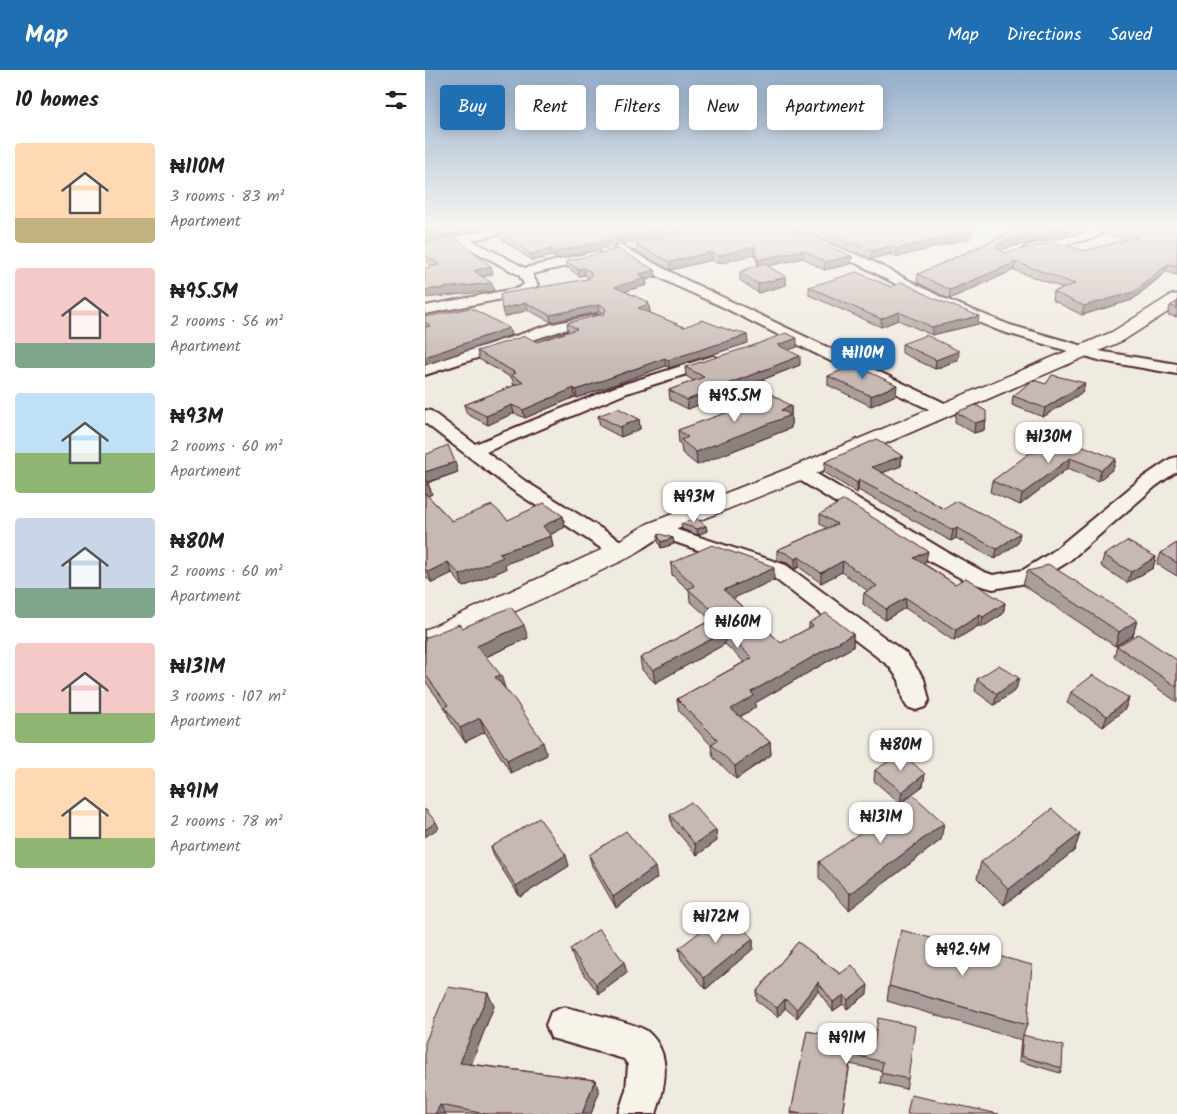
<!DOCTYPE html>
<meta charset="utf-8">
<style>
body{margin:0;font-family:Kalam,sans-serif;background:#f6f6f6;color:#202124;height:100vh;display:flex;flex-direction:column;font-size:19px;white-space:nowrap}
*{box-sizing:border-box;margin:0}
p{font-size:16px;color:#757577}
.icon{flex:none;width:28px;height:28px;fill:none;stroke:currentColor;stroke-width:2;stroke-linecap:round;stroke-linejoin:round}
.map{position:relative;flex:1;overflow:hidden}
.drawer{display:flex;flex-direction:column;background:#fff;width:425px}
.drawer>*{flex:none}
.top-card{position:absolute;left:15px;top:15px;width:475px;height:45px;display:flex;gap:10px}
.price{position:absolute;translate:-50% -42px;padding:0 11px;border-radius:10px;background:#fff;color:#222;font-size:16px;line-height:32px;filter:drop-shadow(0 1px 2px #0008)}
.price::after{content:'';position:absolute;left:50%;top:30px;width:15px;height:11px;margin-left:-8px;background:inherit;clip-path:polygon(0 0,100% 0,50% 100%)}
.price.selected{background:#1f6fb2;color:#fff}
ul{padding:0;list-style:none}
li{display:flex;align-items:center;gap:15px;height:125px;padding:0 15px}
li span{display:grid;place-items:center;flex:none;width:140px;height:100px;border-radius:5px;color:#555}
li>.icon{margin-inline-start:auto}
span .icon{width:60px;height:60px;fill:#fffc;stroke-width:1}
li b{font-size:21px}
h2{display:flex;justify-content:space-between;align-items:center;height:60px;padding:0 15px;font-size:21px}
.tag{padding:0 18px;border-radius:5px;background:#fff;box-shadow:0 2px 12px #0003;font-size:18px;line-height:45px}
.tag.selected{background:#1f6fb2;color:#fff}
header{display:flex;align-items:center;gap:30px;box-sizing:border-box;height:70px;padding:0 25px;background:#1f6fb2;color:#fff}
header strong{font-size:24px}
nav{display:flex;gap:28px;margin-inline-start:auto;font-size:18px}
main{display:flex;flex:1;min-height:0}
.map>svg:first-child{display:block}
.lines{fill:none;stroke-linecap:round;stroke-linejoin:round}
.minor-casing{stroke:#4a1f2b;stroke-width:4}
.tertiary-casing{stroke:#4a1f2b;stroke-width:3}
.minor{fill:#f7f3e8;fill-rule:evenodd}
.tertiary{fill:#f7f3e8;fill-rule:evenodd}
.wall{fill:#aa9e9a;stroke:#4a1f2b}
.shaded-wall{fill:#8b817d;stroke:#4a1f2b}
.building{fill:#c6b8b3;stroke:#4a1f2b}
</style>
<header>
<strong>Map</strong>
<nav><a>Map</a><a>Directions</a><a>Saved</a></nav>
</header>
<main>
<section class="drawer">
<h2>10 homes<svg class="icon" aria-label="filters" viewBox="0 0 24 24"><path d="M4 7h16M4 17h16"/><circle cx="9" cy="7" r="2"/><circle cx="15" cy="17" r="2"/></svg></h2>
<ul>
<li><span style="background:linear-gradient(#ffd9b3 75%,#c2b280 0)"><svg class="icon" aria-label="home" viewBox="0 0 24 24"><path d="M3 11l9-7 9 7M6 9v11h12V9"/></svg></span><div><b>₦110M</b><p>3 rooms · 83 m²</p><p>Apartment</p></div></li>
<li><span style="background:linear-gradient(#f6c9c9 75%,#7fa58c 0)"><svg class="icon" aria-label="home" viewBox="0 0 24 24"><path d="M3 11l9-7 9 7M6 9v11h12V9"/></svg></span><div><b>₦95.5M</b><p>2 rooms · 56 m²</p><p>Apartment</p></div></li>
<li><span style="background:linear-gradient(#bfe0f5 60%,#8fb573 0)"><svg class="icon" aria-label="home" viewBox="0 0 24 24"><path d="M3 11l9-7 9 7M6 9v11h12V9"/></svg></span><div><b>₦93M</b><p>2 rooms · 60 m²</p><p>Apartment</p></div></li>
<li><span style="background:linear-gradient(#c9d6e8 70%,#7fa58c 0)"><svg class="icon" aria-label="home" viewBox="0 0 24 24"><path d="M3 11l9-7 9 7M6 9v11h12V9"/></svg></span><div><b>₦80M</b><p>2 rooms · 60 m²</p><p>Apartment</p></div></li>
<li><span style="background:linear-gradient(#f6c9c9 70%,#8fb573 0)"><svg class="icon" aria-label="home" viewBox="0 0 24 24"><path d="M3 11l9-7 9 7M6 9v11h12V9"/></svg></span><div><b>₦131M</b><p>3 rooms · 107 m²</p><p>Apartment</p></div></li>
<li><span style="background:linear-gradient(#ffd9b3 70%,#8fb573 0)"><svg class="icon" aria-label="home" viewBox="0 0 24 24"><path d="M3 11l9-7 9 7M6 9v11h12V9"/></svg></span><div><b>₦91M</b><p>2 rooms · 78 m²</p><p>Apartment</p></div></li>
</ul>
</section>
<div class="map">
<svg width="752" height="1044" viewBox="0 0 752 1044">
<rect width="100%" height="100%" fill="#f0ebe0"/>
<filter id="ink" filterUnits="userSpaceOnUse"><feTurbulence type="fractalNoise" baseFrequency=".02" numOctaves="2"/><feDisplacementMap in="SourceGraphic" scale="10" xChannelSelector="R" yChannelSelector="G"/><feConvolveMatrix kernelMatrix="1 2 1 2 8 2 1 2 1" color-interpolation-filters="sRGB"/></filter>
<g filter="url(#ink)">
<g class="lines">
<defs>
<path id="minor" d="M84,156H105L99,159L47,170L100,198L172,181L178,185L176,188L107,204L113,215L103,224L0,244V236L94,218L99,214L94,205L34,173L0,180V172Z
M343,156H358L443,189L518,228L585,255L679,282L752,294V304L677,291L575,261L508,234L435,195L345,158Z
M661,156H671L677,163L669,168L604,183L598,179L604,175L661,163L664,162Z
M195,175L255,207L526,336L528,340L526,344H514L453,315L298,237L245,213L191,182L189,179Z
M171,245L176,246L178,249L176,252L135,261L0,305V295L127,254Z
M288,286L293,288L296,291L293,294L202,323L61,382L100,411L204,476L207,481L204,486L196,487L188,486L86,419L0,353V340L6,341L50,374L190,317Z
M752,387V401L731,416L643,492L612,511L568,519L543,512L506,492L368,406L366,402L368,398L375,396L382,398L522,482L559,502L568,505L598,500L627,482L717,408L745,389Z
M231,453L361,495L482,584L499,609L504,630L500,637L491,640L482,637L478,630L474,610L464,596L345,505L224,463L221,459L224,455Z
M139,937C155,941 214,953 223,962C248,984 240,1017 231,1044H193L201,1020L203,995L199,989L126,968L121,955L126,942Z"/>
<path id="tertiary" d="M752,224V236L699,270L383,407L240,464L205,487L10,579L0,582V560L187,475L222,454L367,397L652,277L687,262L746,225Z"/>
</defs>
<!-- minor casing -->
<use href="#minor" class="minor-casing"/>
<!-- tertiary casing -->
<use href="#tertiary" class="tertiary-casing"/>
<!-- minor -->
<use href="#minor" class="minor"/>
<!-- tertiary -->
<use href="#tertiary" class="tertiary"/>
</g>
<!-- wall -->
<path class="wall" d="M288,156L427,186L426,194L399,200L378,188L343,196L361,207V215L333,223L315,210V202L333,195L329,184L293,194L287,190L245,200L212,182L211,174Z
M362,156H535L546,168L472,187L466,184L446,189Z
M586,156H661L660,158L578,179L576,180L580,183L659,181L700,170L678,162L672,156H752V205L741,202L707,230L657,245L627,230L628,222L638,218L589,200L524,229L492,212L493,204L588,161Z
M272,157L131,189L127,186L107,191L73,166L72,159Z
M0,174L68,204L58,207L69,221L8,197L0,191Z
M141,191L230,200L231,207L221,210L222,215L200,221L224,234L225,242H223L259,257L309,262L322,265L323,273L244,298L241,296L152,328L150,327L100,348L89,343L63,355L42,344L39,335L91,315L88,314L87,308L54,289L52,281L112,272L143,261L142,253L179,244V243L174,242L126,252L103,240L79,247L77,239L164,208L160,205L154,206L143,198Z
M384,217L553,254L507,265L473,250L456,257L384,225Z
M752,232V247L743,245L745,236Z
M0,247L84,258L86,265L0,295Z
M477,274L533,290L510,299L477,283Z
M372,277L363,280L375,295L263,339L245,330L244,320L269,311L261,306L260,297Z
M403,306L471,325L446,336L403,315Z
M621,314L658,322L618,347L587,335L588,326Z
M366,336V358L272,395L257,383L256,375L254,373L253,360L302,343V341Z
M531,342L561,350L559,360L549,363L530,352Z
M173,346L214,349L215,359L196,367L175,356Z
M608,383L691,389L688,399L673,411L643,398L595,435L565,422L567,411Z
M0,385L33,402L3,413L7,424L3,426L27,451L83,450L138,446L140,457L125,465L126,466L128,477L80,494L81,499L38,517L27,503L7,513L0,506Z
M477,386L476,396L457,403L519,439L593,473L570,489L531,468L526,471L433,420L432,423L399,402L400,392Z
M395,444L501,491L498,493L530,514L580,533L578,544L556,558L553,556L529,571L480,538L460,550L438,534L439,523L443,521L417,502L396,513L374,497L370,499L362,493L352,490V480L402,458L395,454Z
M256,454L281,456L282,461L273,465L257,459Z
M233,465L248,468L249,474L236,478L233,471Z
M752,473V506L732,494L736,483Z
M679,485L731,487L728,498L702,513L676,496Z
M246,493L349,510L308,528L356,573L384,558V553L428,564V577L330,633V638L315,647L345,672L346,685L311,709L288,687L286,675L254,641L252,629L319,592L300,574L230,613L217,600L215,588L286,550L265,531L264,520L247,505Z
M602,501L712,550L708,565L690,576L598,515Z
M37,558L103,568L61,587L80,618L122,685L86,703L60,662L40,672L25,650L20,638L0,611V568Z
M692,576L752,590V632L689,587Z
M552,609L591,620L569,635L550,621Z
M646,622L704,628L700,639L678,657L642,633Z
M450,700L500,704L498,716L475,733L449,711Z
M245,745L291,760L292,771L272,785L247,756Z
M655,764L649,781L579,835L552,808L556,792Z
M516,770L424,840L394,808V792Z
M66,777L144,796L95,827L70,788Z
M164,785L232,808L191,838L167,796Z
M328,869V879L281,919L256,889L254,878Z
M373,872L442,924L422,939L418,934L408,941L393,921L372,948L360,938L353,947L332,931L331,922Z
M145,879L202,903L174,924L149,890Z
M464,916L602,955L598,965L637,998L635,1003L594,991L596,970L462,931Z
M69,936L46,994L170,1010L174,1022L166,1044H0Z
M382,961L449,975L483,1009L481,1019L455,1013L457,1001L425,994L417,1044H366Z"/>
<!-- shaded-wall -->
<path class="shaded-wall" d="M32,156H82L60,157L0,170V162Z
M245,156H272V157L131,189L129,182Z
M641,156H661L660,158L578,179L570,184L571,177L579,171Z
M547,161L546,168L472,187V179Z
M329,176V184L293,194V186Z
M466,176V184L446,189L447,181Z
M126,179L127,186L107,191L105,184Z
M378,180V188L334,198L333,190Z
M286,182L287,190L245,200V192Z
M427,186L426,194L399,200L400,192Z
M591,192L589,200L524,229L525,220Z
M743,194L741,202L707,230L657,245L659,236Z
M66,196L68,204L50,209L49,201Z
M159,198L160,205L154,206L153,199Z
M230,200L231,207L221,210L222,215L191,224L190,217L214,204Z
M361,207V215L333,223V214Z
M67,213L69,221L0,228V220Z
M223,232L225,242L213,246V238Z
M101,233L103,240L79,247L77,239Z
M173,235L174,242L126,252L125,245Z
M474,242L473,250L456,257V249Z
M554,246L553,254L507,265V257Z
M84,258L86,265L0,295V287Z
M322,265L323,273L244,298L243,290Z
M372,268V277L353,284V275Z
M534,281L533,290L510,299L511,290Z
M375,286V295L263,339L262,330Z
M240,288L241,296L152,328L151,320Z
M660,313L658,322L618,347L620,338Z
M472,315L471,325L446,336V326Z
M149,318L150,327L100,348L98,340Z
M87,335L89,343L63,355L61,346Z
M366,336V358L272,395L271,382L356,340Z
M214,349L215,359L196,367L195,357Z
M561,350L559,360L549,363L550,353Z
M477,386L476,396L446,407L447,397Z
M645,388L643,398L595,435L597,424Z
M691,389L688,399L673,411L676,400Z
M30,392L33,402L0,413V402Z
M434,410L433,420L432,423V413Z
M3,414L7,424L0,427V415Z
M138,446L140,457L121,467L118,456Z
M281,456L282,461L273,465L272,459Z
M532,458L531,468L526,471L528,460Z
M595,463L593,473L570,489L572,479Z
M126,466L128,477L80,494L81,499L38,517L35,505L74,483Z
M248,468L249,474L236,478V472Z
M503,481L501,491L488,498L489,488Z
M374,487V497L370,499V489Z
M731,487L728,498L702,513L706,502Z
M418,491L417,502L396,513V503Z
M23,492L27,503L7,513L3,502Z
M349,498V510L300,532L299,520Z
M481,528L480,538L460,550L461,539Z
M580,533L578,544L556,558L558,547Z
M555,545L553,556L529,571L531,560Z
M712,550L708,565L690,576L694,562Z
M99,555L103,568L56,589L52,576Z
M300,562V574L230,613L228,600Z
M428,564V577L330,633V638L307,651L306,639L326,622Z
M76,605L80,618L70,607Z
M594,608L591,620L569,635L572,624Z
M704,628L700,639L678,657L682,646Z
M55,648L60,662L40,672L35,658Z
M118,672L122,685L86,703L82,690Z
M345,672L346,685L311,709L310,696Z
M500,704L498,716L475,733L477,722Z
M11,752L14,758L0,767V760Z
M519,753L516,770L424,840L425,824Z
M291,760L292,771L272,785L270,774Z
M655,764L649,781L579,835L584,819Z
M141,785L144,796L95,827L91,816Z
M230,797L232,808L191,838L188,827Z
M328,869V879L281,919L279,908Z
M199,892L202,903L174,924L171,914Z
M393,912V921L372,948V939Z
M443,915L442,924L422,939L423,930Z
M63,923L69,936L42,1005L35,993Z
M419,925L418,934L408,941V932Z
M360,929V938L353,947L352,938Z
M170,1010L174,1022L166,1044H157Z
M15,1035L21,1044H10Z"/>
<!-- building -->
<path class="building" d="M0,156H32L0,162Z
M89,156H245L129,182L126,179L105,184L72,159Z
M288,156H352L427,186L400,192L378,180L333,190L329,176L293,186L286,182L245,192L211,174Z
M381,156H535L547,161L472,179L466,176L447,181Z
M590,156H641L579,171L571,177L580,183L630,172L659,181L713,167L683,156H752V196L743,194L709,222L659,236L628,222L650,214L591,192L525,220L493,204L592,160Z
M31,168L66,196L49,201L67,213L0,220V198L15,195L0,185V174Z
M193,179L230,200L214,204L221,208L190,217L223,232L221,233L224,234L213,238L259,257L277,250L309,262L312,261L322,265L243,290L240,288L151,320L149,318L98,340L87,335L61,346L39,335L98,312L86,305L91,303L52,281L100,266L112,272L152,259L142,253L179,244L181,239L178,236L173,235L125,245L101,233L77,239L75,224L163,209L166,205V202L159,198L153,199L141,191Z
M338,193L361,207L333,214L315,202Z
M432,202L466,217L477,212L508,228L554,246L507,257L474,242L456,249L384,217Z
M752,232V238L745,236Z
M46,238L84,258L0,287V257L6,256L0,252V247Z
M361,263L372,268L353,275L375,286L262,330L244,320L279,307L260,297L327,276Z
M501,265L534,281L511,290L477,274Z
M429,295L472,315L446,326L403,306Z
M627,305L660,313L620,338L588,326L608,310L621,314Z
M346,324L366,336L356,340L366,345L271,382L256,370L263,367L253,360L303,342L302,341Z
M551,335L561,341V350L550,353L531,342Z
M193,338L214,349L195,357L173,346Z
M633,366L691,389L676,400L645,388L597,424L567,411L606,382L608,383Z
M452,369L477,386L447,397L519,439L532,431L595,463L572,479L532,458L528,460L434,410L432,413L400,392Z
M23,375L30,392L0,402V385Z
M0,409L3,414L0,415Z
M0,423L27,451L67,435L83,450L119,433L138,446L118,456L126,466L74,483L78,487L35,505L23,492L3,502L0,499Z
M419,430L503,481L489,488L530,514L541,508L580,533L558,547L555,545L531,560L481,528L461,539L439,523L452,516L418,491L396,503L374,487L370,489L361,483L352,480L412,454L395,444Z
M271,448L281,456L272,459L256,454Z
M235,464L248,468L236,472L233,465Z
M702,471L731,487L706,502L679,485Z
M752,473V493L736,483Z
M287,475L344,495L349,498L299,520L356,573L388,556L384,553L401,543L428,564L326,622L329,626L306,639L345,672L310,696L286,674L293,670L252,629L327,588L300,562L228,600L215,588L294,546L263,519L270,516L246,493Z
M623,494L712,550L694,562L602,501L616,498Z
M86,537L99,555L52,576L76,605L70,607L90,630L118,672L82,690L55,648L35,658L20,637L23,635L0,604V568L34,554L37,558Z
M713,564L752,590V617L692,576Z
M574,595L594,608L572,624L552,609Z
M668,605L704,628L682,646L646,622Z
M477,683L500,704L477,722L450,700Z
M488,725L519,753L425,824L394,792Z
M266,732L291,760L270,774L245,745Z
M0,739L11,752L0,760Z
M627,739L655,764L584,819L556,792Z
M114,748L141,785L91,816L66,777Z
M201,761L230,797L188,827L164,785Z
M302,841L328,869L279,908L254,878Z
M174,859L199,892L171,914L145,879Z
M476,860L607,895L602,955L464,916Z
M373,872L415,904L427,895L443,915L423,930L419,925L408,932L393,912L372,939L360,929L352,938L331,922Z
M23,917L63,923L35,993L170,1010L157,1044H61L15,1035L10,1044H0V973Z
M453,948L490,956L483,1009L456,1003L458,992L426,984L417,1044H376L366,1042L382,961L449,975Z
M598,965L638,976L637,998L596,986Z
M486,1025L574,1044H482Z"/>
</g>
<!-- sky -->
<linearGradient id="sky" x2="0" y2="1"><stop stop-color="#94aecc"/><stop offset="0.52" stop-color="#f8f6f1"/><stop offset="1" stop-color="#f8f6f1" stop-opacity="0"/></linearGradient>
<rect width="752" height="302" fill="url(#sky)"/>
</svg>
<b class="price selected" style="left:438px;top:310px">₦110M</b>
<b class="price" style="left:310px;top:353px">₦95.5M</b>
<b class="price" style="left:624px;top:394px">₦130M</b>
<b class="price" style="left:269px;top:454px">₦93M</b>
<b class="price" style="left:313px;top:579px">₦160M</b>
<b class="price" style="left:476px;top:702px">₦80M</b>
<b class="price" style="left:456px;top:774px">₦131M</b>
<b class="price" style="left:291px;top:874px">₦172M</b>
<b class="price" style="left:538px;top:907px">₦92.4M</b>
<b class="price" style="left:422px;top:995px">₦91M</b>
<div class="top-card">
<a class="tag selected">Buy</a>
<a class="tag">Rent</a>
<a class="tag">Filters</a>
<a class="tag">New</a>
<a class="tag">Apartment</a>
</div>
</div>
</main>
